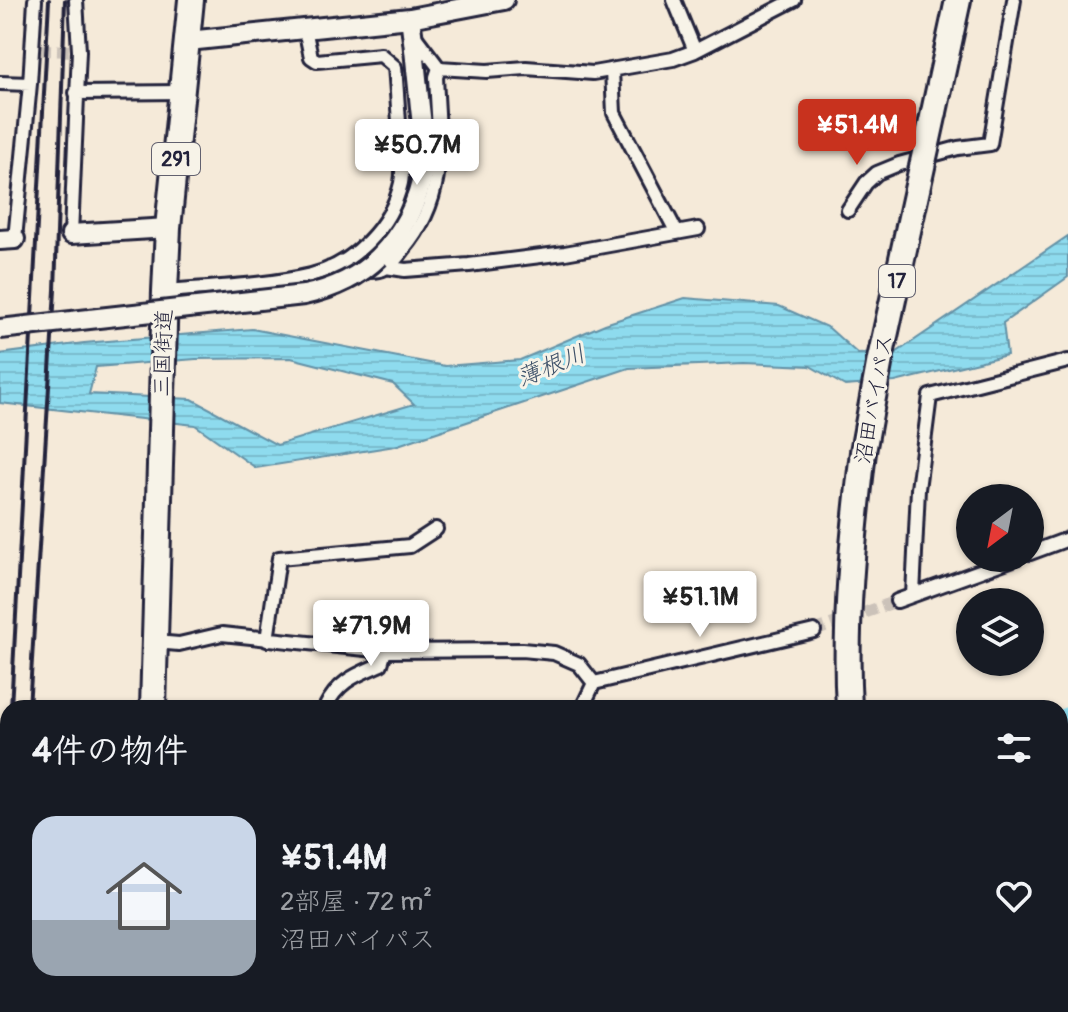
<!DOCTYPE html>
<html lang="ja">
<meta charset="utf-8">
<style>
body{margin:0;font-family:Pangolin,"Klee One",sans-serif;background:#20242c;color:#f1f3f6;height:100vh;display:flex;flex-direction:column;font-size:30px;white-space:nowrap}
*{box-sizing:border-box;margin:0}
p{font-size:26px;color:#9ea1a6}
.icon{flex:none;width:44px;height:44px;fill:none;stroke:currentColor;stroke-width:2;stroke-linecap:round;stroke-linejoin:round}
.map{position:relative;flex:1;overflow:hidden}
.sheet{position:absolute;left:0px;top:700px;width:1068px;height:312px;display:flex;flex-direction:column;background:#171b24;border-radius:24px 24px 0 0;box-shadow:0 2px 6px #0004}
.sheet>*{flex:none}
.needle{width:52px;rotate:212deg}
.buttons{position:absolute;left:956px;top:484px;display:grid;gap:16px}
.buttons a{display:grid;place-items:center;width:88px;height:88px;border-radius:50%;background:#171b24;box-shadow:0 2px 6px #0004;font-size:40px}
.price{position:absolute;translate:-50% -68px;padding:0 18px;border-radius:8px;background:#fff;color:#222;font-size:26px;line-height:52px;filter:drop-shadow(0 2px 4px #0008)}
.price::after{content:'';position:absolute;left:50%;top:48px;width:24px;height:18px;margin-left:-12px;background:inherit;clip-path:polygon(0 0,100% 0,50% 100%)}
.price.current{background:#c8321e;color:#fff}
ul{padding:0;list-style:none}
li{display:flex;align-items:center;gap:24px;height:200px;padding:0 32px}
li span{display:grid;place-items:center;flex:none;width:224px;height:160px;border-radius:24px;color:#555}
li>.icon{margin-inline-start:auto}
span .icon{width:96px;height:96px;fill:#fffc;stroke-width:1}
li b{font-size:34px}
h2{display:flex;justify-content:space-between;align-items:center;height:96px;padding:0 32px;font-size:34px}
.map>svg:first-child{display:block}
.forest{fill:url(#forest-crowns);stroke:#627e6d;stroke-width:2}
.pitch{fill:#a2da9f;stroke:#627e6d;stroke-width:2}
.water{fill:url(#water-rules);stroke:#6391a6;stroke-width:2;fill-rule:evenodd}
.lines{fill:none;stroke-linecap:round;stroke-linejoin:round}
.river{stroke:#8edbee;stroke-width:26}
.street-tunnel{stroke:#cbc2b9;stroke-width:12;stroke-dasharray:12 6;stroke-linecap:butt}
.street-casing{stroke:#22223b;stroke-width:18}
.secondary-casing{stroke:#22223b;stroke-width:24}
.highway-casing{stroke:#22223b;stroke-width:30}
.street{stroke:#f7f3e8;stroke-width:12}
.secondary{stroke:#f7f3e8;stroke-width:18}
.highway{stroke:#f7f3e8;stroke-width:24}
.rail{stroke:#22223b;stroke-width:4}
.secondary-bridge-casing{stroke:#22223b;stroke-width:24;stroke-linecap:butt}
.highway-bridge-casing{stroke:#22223b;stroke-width:30;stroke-linecap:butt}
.secondary-bridge{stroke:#f7f3e8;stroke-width:18}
.highway-bridge{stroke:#f7f3e8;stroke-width:24}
.labels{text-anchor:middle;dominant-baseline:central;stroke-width:6;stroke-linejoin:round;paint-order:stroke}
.shield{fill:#f7f3e8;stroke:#62616f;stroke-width:2}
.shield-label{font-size:20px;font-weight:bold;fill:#22223b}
.street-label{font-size:22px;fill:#22223b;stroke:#f7f3e8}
.water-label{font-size:24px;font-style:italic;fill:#3d5068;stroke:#f7f3e8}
</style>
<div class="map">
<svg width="1068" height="1012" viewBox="0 0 1068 1012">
<defs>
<pattern id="forest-crowns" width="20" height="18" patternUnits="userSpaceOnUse" patternTransform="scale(2)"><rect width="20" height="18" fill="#a2da9f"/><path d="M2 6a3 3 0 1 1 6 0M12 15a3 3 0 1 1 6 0" fill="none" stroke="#8bbb8a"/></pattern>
<pattern id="water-rules" width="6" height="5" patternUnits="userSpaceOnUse" patternTransform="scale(2)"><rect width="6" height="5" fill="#8edbee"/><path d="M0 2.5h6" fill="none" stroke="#7abccd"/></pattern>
</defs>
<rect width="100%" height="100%" fill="#f5ead9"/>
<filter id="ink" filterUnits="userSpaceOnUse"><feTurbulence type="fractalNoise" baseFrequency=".0125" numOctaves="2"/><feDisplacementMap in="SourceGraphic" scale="16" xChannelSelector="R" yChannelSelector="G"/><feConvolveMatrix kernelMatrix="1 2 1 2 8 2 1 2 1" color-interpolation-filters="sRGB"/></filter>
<g filter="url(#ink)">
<!-- forest -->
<path class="forest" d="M1068,768V1012H951L949,1004H1060V774Z"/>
<!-- pitch -->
<path class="pitch" d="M1060,804L1068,807V1012H994L989,1004H1060Z"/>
<!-- water -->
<path class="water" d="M1068,236V277L1003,323L1007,355L895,382L845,386L810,366L744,363L629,368L395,446L256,468L195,425L0,403V354L84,343L252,329L445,366L520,360L605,324L685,298L779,306L829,328L858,354L897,352ZM291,358L393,384L414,404L277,445L192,399L89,394L96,367L196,359Z"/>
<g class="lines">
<!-- river -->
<path class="river" d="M1060,726L1068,720
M742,1012L747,1004"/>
<!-- street-tunnel -->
<path class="street-tunnel" d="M39,50L75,51
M814,631L897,601"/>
<defs>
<path id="street" d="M674,0L695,51
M414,35L439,68L487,71L526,68L593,73L673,59L695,51L794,0
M612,70L614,113L677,233
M0,83L30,84
M76,93L183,92
M848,210L866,183L877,173L899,164L958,148L990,144L1014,0
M71,234L79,51L76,0
M15,239L30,84L35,0
M386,267L405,270L469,265L565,253L698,229
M330,268C343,269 368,273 380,270C389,268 398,257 403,250C449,196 439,142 436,77L439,68
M165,291C213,287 264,286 311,275C354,264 391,227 401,183C404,167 401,150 400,134C398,112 397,89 395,67L381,55L317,61L311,57L305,29
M1030,553L1068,539
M913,595L918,489L930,396L1068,361
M897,601L1016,558
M267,640L279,558L410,546L436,529
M155,642L179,644L222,634L385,651L522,650L554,653L579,664L594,683
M594,683L814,631
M325,708C338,681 356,675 381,664L385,651
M582,708L594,683
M0,855L8,860
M585,1004L586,1012
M515,1012L516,1004"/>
<path id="secondary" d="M188,41L410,18L504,0
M71,234L168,228
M0,240L15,239
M379,257C401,235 419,202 423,171C426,147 421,121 419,97C416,71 414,44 410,18"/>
<path id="highway" d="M934,112L958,0
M153,708L165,291L168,228L191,0
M849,708C844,623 853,536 863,452
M896,1004L897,1012
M146,1012V1004"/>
</defs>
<!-- street casing -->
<use href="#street" class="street-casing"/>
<!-- secondary casing -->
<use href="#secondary" class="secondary-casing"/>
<!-- highway casing -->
<use href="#highway" class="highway-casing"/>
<!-- street -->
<use href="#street" class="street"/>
<!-- secondary -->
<use href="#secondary" class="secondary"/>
<!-- highway -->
<use href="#highway" class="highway"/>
<!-- rail -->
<path class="rail" d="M11,708L49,0
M29,708L55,290L65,0
M0,830L8,741
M0,908L8,868"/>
<defs>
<path id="secondary-bridge" d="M0,329L304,295C332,289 358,278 379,257"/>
<path id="highway-bridge" d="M863,452L880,359L934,112"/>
</defs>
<!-- secondary-bridge casing -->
<use href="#secondary-bridge" class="secondary-bridge-casing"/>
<!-- highway-bridge casing -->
<use href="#highway-bridge" class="highway-bridge-casing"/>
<!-- secondary-bridge -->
<use href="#secondary-bridge" class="secondary-bridge"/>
<!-- highway-bridge -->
<use href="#highway-bridge" class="highway-bridge"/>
</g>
</g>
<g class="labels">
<!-- shield labels -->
<g class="shield">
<rect x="152" y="143" width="48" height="32" rx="6"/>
<rect x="879" y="265" width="36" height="32" rx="6"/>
</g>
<g class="shield-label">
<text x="176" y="159">291</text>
<text x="897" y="281">17</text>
</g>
<!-- street labels -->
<g class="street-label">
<text transform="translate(163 353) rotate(-88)">三国街道</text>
<text transform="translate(874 399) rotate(-80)">沼田バイパス</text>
</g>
<!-- water labels -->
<g class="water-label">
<text transform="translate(551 366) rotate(-22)">薄根川</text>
</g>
</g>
</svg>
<div class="buttons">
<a><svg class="needle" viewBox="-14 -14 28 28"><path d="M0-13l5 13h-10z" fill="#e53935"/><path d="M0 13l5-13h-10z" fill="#9ea1a6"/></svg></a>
<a><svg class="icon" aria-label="layers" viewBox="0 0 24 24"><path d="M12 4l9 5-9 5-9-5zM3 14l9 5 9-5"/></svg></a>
</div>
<b class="price current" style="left:857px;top:167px">¥51.4M</b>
<b class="price" style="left:417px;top:187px">¥50.7M</b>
<b class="price" style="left:700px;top:639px">¥51.1M</b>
<b class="price" style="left:371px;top:668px">¥71.9M</b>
<section class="sheet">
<h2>4件の物件<svg class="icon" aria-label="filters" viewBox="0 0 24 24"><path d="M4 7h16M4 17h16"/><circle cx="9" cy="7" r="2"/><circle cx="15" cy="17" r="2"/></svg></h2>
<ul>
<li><span style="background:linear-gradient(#c9d6e8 65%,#9aa5b1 0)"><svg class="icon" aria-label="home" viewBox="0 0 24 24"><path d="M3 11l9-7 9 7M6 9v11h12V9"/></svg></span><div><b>¥51.4M</b><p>2部屋 · 72 m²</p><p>沼田バイパス</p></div><svg class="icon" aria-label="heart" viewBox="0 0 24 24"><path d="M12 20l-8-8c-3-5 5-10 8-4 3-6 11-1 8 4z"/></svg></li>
</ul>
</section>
</div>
